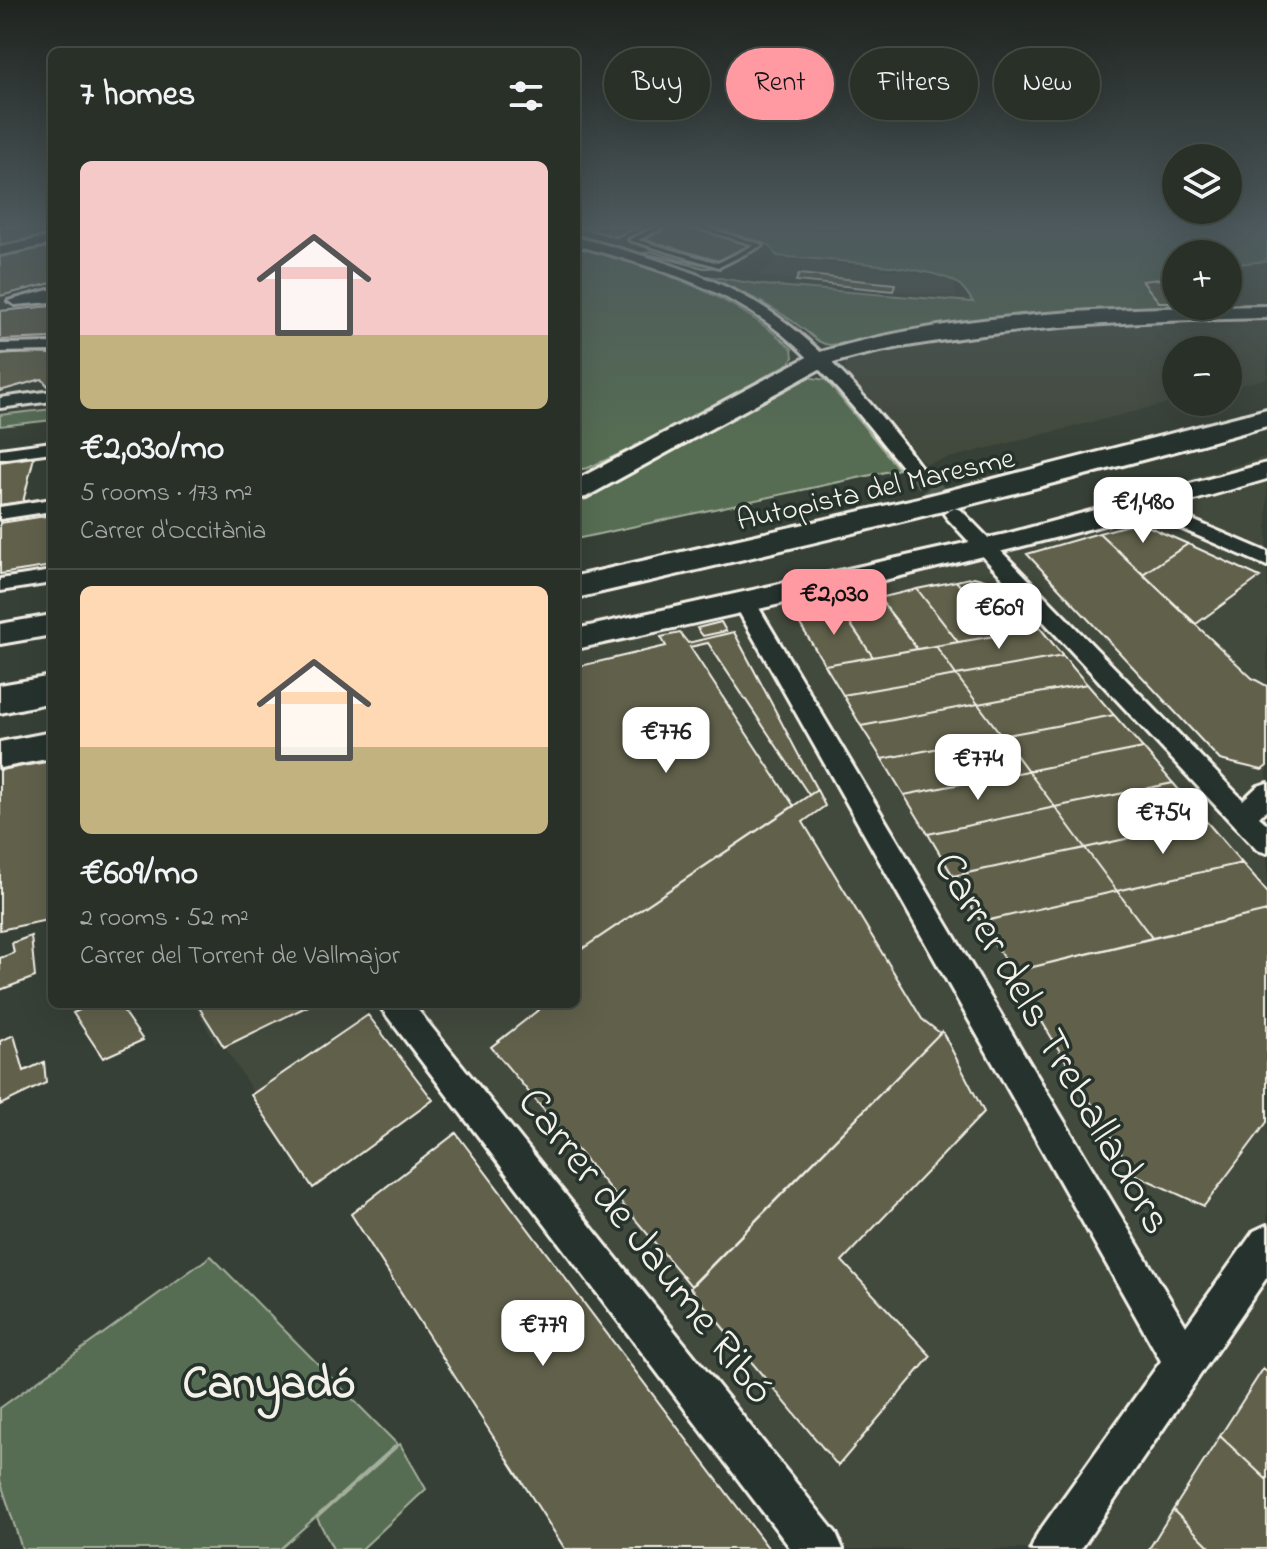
<!DOCTYPE html>
<meta charset="utf-8">
<style>
body{margin:0;font-family:"Indie Flower",sans-serif;background:#313830;color:#f1f3f6;height:100vh;display:flex;flex-direction:column;font-size:30px;white-space:nowrap}
*{box-sizing:border-box;margin:0}
p{font-size:26px;color:#a5a9a8}
.icon{flex:none;width:44px;height:44px;fill:none;stroke:currentColor;stroke-width:2;stroke-linecap:round;stroke-linejoin:round}
.map{position:relative;flex:1;overflow:hidden}
.side{position:absolute;left:48px;top:48px;width:532px;height:960px;display:flex;flex-direction:column;background:#293028;border-radius:12px;box-shadow:0 8px 32px #0002,0 0 0 2px #454b45}
.side>*{flex:none}
.guide{position:absolute;left:604px;top:48px;width:542px;height:72px;display:flex;gap:16px}
.tools{position:absolute;left:1162px;top:144px;display:grid;gap:16px}
.tools a{display:grid;place-items:center;width:80px;height:80px;border-radius:50%;background:#293028;box-shadow:0 8px 32px #0002,0 0 0 2px #454b45;font-size:40px}
.price{position:absolute;translate:-50% -68px;padding:0 18px;border-radius:16px;background:#fff;color:#222;font-size:26px;line-height:52px;filter:drop-shadow(0 2px 4px #0008)}
.price::after{content:'';position:absolute;left:50%;top:48px;width:24px;height:18px;margin-left:-12px;background:inherit;clip-path:polygon(0 0,100% 0,50% 100%)}
.price.on{background:#ff9aa2;color:#111}
ul{padding:0;list-style:none}
li{display:grid;align-content:center;gap:16px;height:424px;padding:0 32px}
li+li{border-top:2px solid #454b45}
li span{display:grid;place-items:center;height:248px;border-radius:12px;color:#555}
li>.icon{margin-inline-start:auto}
span .icon{width:144px;height:144px;fill:#fffc;stroke-width:1}
li b{font-size:34px}
h2{display:flex;justify-content:space-between;align-items:center;height:96px;padding:0 32px;font-size:34px}
.tag{padding:0 28px;border-radius:36px;background:#293028;box-shadow:0 8px 32px #0002,0 0 0 2px #454b45;font-size:28px;line-height:72px}
.tag.on{background:#ff9aa2;color:#111}
.map>svg:first-child{display:block}
.built{fill:#434a3c}
.green{fill:#566d52;stroke:#a5af9d;stroke-width:2}
.building{fill:#60604b;stroke:#f4f1e8;stroke-width:2}
.lines{fill:none;stroke-linecap:round;stroke-linejoin:round}
.street-tunnel-far1{stroke:#535b51;stroke-width:17;stroke-dasharray:17 8;stroke-linecap:butt}
.street-tunnel{stroke:#535b51;stroke-width:21;stroke-dasharray:21 10;stroke-linecap:butt}
.lane-casing{stroke:#f4f1e8;stroke-width:6}
.street-casing{stroke:#f4f1e8;stroke-width:6}
.secondary-casing{stroke:#f4f1e8;stroke-width:6}
.highway-casing{stroke:#f4f1e8;stroke-width:6}
.lane{fill:#26332d;fill-rule:evenodd}
.street{fill:#26332d;fill-rule:evenodd}
.secondary{fill:#26332d;fill-rule:evenodd}
.highway{fill:#26332d;fill-rule:evenodd}
.labels{text-anchor:middle;dominant-baseline:central;stroke-width:7;stroke-linejoin:round;paint-order:stroke}
.far-street-label{font-size:30px;fill:#f4f1e8;stroke:#26332d}
.near-street-label{font-size:44px;fill:#f4f1e8;stroke:#26332d}
.near-neighbourhood-label{font-size:46px;font-weight:bold;fill:#f4f1e8;stroke:#26332d}
</style>
<div class="map">
<svg width="1267" height="1549" viewBox="0 0 1267 1549">
<rect width="100%" height="100%" fill="#374036"/>
<filter id="ink" filterUnits="userSpaceOnUse"><feTurbulence type="fractalNoise" baseFrequency=".0125" numOctaves="2"/><feDisplacementMap in="SourceGraphic" scale="16" xChannelSelector="R" yChannelSelector="G"/><feConvolveMatrix kernelMatrix="1 2 1 2 8 2 1 2 1" color-interpolation-filters="sRGB"/></filter>
<g filter="url(#ink)">
<!-- built -->
<path class="built" d="M780,259L903,271L943,279L955,284V297L757,276Z
M1267,261V306H1228V265Z
M1267,318V378L1228,388V350H1176V401L925,464L850,383L844,365L852,357L1025,331L1160,320Z
M1267,456V1549H831L401,1004H576V624L1015,531Z
M194,1004H359L433,1100L313,1188L221,1041L215,1043Z"/>
<!-- green -->
<path class="green" d="M707,226H1038L1096,232L1142,230L1144,226H1267V261L1228,265V254H1176V284L1165,286L1170,307L1018,317L830,345C818,344 813,336 803,329C774,306 740,291 707,276L763,285L973,302C969,296 964,287 957,283C926,264 818,260 777,256L769,245Z
M576,245C653,269 733,292 792,349L793,357L790,363L642,444L588,468L576,470Z
M806,377L826,380L899,469L576,539V503Z
M52,409V420L0,426V415Z
M211,1256L397,1444L280,1549H22L0,1480V1408Z
M400,1444L426,1489L362,1549H333L317,1518Z"/>
<!-- building -->
<path class="building" d="M0,226H42L52,236L0,247Z
M576,226H641L616,237Z
M669,226H686L757,246L721,262L639,238Z
M49,245H52V283L0,296V256Z
M650,251L680,260L721,267L704,268L644,253Z
M799,274L895,284L893,291L796,281Z
M1176,277V284L1164,286L1176,302H1159L1142,281Z
M52,306V338L0,340V311Z
M27,353L52,354V384L48,386L42,379L0,391V355Z
M34,457L23,502L0,505V462Z
M52,515V566L0,574V523Z
M1139,522L1163,533L1188,544L1143,574L1099,533Z
M1099,533L1252,678L1267,686V766L1262,770L1220,760L1027,554Z
M1188,544L1260,577L1196,624L1143,574Z
M974,577L1002,585L1040,628L1001,635L956,581Z
M956,581L975,604L1001,635L958,642L917,589Z
M917,589L935,612L958,642L917,649L879,598Z
M879,598L897,621L917,649L873,657L839,607Z
M839,607L853,628L873,657L825,665L798,621L807,614Z
M721,622L726,631L703,636L697,628Z
M1040,628L1063,656L956,675L936,646Z
M734,632L817,790L809,795L708,643L690,647L794,806L576,953V667L666,646L661,637L680,633L688,643Z
M936,646L956,675L843,695L825,665Z
M1063,656L1087,684L978,704L956,675Z
M956,675L978,704L861,726L843,695Z
M1087,684L1114,715L1002,736L978,704Z
M978,704L1002,736L882,759L861,726Z
M1114,715L1143,748L1028,771L1002,736Z
M1002,736L1028,771L904,795L882,759Z
M1143,748L1173,783L1055,807L1028,771Z
M52,761V919L0,930V770Z
M1028,771L1055,807L928,834L904,795Z
M1173,783L1206,821L1085,848L1055,807Z
M817,790L825,806L803,822L922,1019L940,1033L691,1286L491,1047L546,1004H576V953Z
M1055,807L1085,848L953,876L928,834Z
M1206,821L1242,863L1117,891L1085,848Z
M1085,848L1117,891L981,922L953,876Z
M1242,863L1267,892V911L1152,938L1117,891Z
M1117,891L1152,938L1012,972L981,922Z
M1267,911V1122L1204,1206L1134,1174L1012,972Z
M31,936L35,977L0,990V958L14,953L12,943Z
M93,1004H118L143,1040L103,1058L73,1013Z
M197,1004H312L224,1047Z
M368,1015L433,1100L313,1188L251,1095Z
M942,1031L984,1112L842,1261L931,1356L838,1466L690,1288Z
M14,1035L24,1071L44,1062L46,1083L0,1105V1041Z
M456,1133L769,1549H565L351,1214Z
M1263,1369L1267,1372V1480L1220,1436Z
M1220,1436L1267,1480V1549H1212L1173,1510Z
M1173,1510L1212,1549H1149Z"/>
<g class="lines">
<!-- street-tunnel-far1 -->
<path class="street-tunnel-far1" d="M914,470L931,489"/>
<!-- street-tunnel -->
<path class="street-tunnel" d="M929,487L954,514"/>
<defs>
<path id="lane" d="M658,226H667L638,240L718,263L754,245L691,226H701L763,245L719,267L629,240Z"/>
<path id="street" d="M52,236V244L0,255V247Z
M576,237C641,254 708,273 765,308C822,344 884,416 923,470L920,474H908C868,426 830,374 782,334C723,285 647,265 576,245Z
M52,289V302L15,305L8,301Z
M52,343V351L0,352V344Z
M52,391V401L0,408V398Z
M52,442V452L0,459V449Z
M52,499V511L0,519V507Z
M1148,501L1267,552V566L1141,511L1138,507L1141,503Z
M954,508L961,510L1243,800L1258,786L1267,783V809L1259,817L1267,824V853L1257,850L947,518L944,514Z
M52,571V583L0,591V579Z
M745,597L756,603L1186,1326L1254,1231L1267,1225V1277L1081,1549H1031L1038,1533L1161,1361L734,603Z
M378,1004H413L836,1533L843,1549H791Z"/>
<path id="secondary" d="M1267,306V318C1166,320 1066,324 966,337C919,344 872,350 827,365L586,497L576,499V480L811,355C948,311 1123,308 1267,306Z
M1267,463V479C1039,547 808,599 576,649V629L1006,534Z
M52,615V635L0,644V624Z
M52,732V758L0,768V742Z"/>
<path id="highway" d="M1267,409V426C1038,490 807,545 576,598V576L923,497Z
M52,676V702L0,713V685Z"/>
</defs>
<!-- lane casing -->
<use href="#lane" class="lane-casing"/>
<!-- street casing -->
<use href="#street" class="street-casing"/>
<!-- secondary casing -->
<use href="#secondary" class="secondary-casing"/>
<!-- highway casing -->
<use href="#highway" class="highway-casing"/>
<!-- lane -->
<use href="#lane" class="lane"/>
<!-- street -->
<use href="#street" class="street"/>
<!-- secondary -->
<use href="#secondary" class="secondary"/>
<!-- highway -->
<use href="#highway" class="highway"/>
</g>
</g>
<!-- sky -->
<linearGradient id="sky" x2="0" y2="1"><stop stop-color="#1e231e"/><stop offset="0.51" stop-color="#4d595d"/><stop offset="1" stop-color="#4d595d" stop-opacity="0"/></linearGradient>
<rect width="1267" height="443" fill="url(#sky)"/>
<g class="labels">
<!-- far-street labels -->
<g class="far-street-label">
<text transform="translate(876 491) rotate(-13)">Autopista del Maresme</text>
</g>
<!-- near-street labels -->
<g class="near-street-label">
<text transform="translate(1051 1044) rotate(60)">Carrer dels Treballadors</text>
<text transform="translate(645 1247) rotate(52)">Carrer de Jaume Ribó</text>
</g>
<!-- near-neighbourhood labels -->
<g class="near-neighbourhood-label">
<text x="269" y="1385">Canyadó</text>
</g>
</g>
</svg>
<div class="tools">
<a><svg class="icon" aria-label="layers" viewBox="0 0 24 24"><path d="M12 4l9 5-9 5-9-5zM3 14l9 5 9-5"/></svg></a>
<a>+</a>
<a>−</a>
</div>
<b class="price" style="left:1143px;top:545px">€1,480</b>
<b class="price on" style="left:834px;top:637px">€2,030</b>
<b class="price" style="left:999px;top:651px">€609</b>
<b class="price" style="left:666px;top:775px">€776</b>
<b class="price" style="left:978px;top:802px">€774</b>
<b class="price" style="left:1163px;top:856px">€754</b>
<b class="price" style="left:543px;top:1368px">€779</b>
<div class="guide">
<a class="tag">Buy</a>
<a class="tag on">Rent</a>
<a class="tag">Filters</a>
<a class="tag">New</a>
</div>
<section class="side">
<h2>7 homes<svg class="icon" aria-label="filters" viewBox="0 0 24 24"><path d="M4 7h16M4 17h16"/><circle cx="9" cy="7" r="2"/><circle cx="15" cy="17" r="2"/></svg></h2>
<ul>
<li><span style="background:linear-gradient(#f6c9c9 70%,#c2b280 0)"><svg class="icon" aria-label="home" viewBox="0 0 24 24"><path d="M3 11l9-7 9 7M6 9v11h12V9"/></svg></span><div><b>€2,030/mo</b><p>5 rooms · 173 m²</p><p>Carrer d'Occitània</p></div></li>
<li><span style="background:linear-gradient(#ffd9b3 65%,#c2b280 0)"><svg class="icon" aria-label="home" viewBox="0 0 24 24"><path d="M3 11l9-7 9 7M6 9v11h12V9"/></svg></span><div><b>€609/mo</b><p>2 rooms · 52 m²</p><p>Carrer del Torrent de Vallmajor</p></div></li>
</ul>
</section>
</div>
